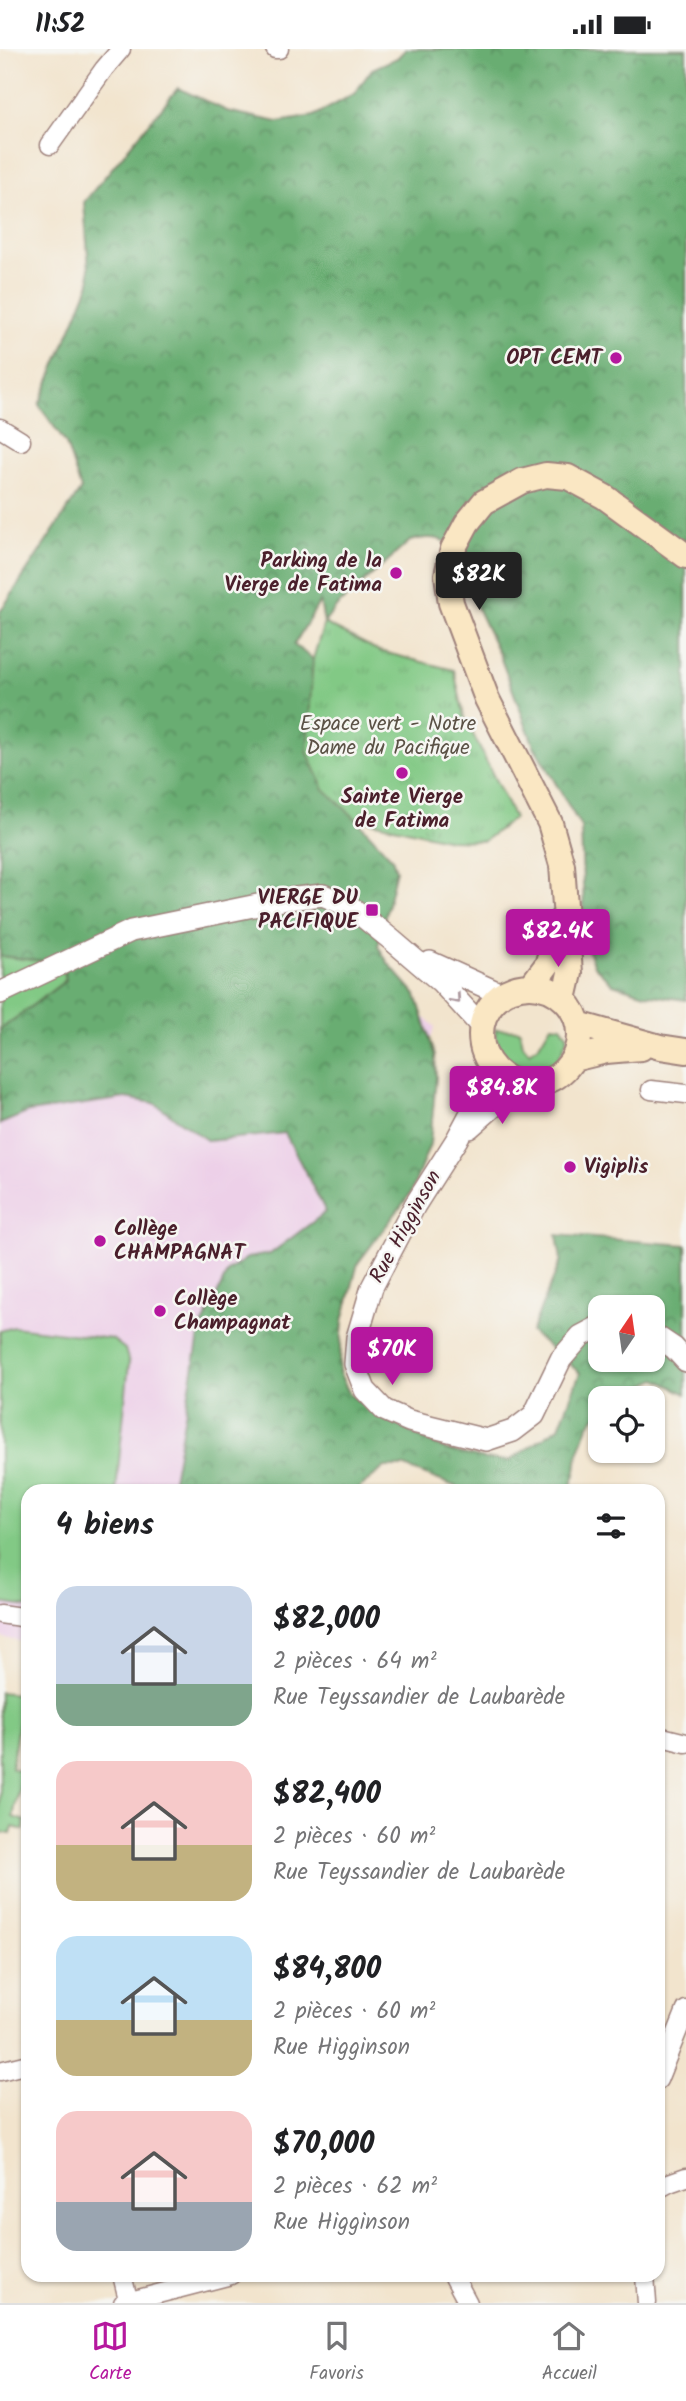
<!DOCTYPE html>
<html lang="fr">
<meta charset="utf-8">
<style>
body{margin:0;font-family:Kalam,sans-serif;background:#f6f6f6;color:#202124;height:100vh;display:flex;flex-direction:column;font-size:26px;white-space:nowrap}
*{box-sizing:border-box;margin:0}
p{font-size:23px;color:#757577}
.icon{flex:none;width:38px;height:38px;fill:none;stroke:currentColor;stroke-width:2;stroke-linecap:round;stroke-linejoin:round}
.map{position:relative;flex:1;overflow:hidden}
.side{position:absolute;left:21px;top:1435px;width:644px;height:798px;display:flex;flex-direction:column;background:#fff;border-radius:21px;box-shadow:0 2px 5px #0004}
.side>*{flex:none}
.needle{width:46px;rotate:13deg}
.controls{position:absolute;left:588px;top:1246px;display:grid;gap:14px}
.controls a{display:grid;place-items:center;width:77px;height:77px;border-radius:14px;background:#fff;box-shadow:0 2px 5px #0004;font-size:35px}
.price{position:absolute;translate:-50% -60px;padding:0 16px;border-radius:7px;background:#b5179e;color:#fff;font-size:23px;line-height:46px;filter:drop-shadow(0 2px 4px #0008)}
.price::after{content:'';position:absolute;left:50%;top:42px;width:21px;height:16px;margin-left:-10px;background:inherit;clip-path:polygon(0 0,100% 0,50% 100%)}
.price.on{background:#222;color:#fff}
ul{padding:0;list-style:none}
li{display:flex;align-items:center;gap:21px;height:175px;padding:0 35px}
li span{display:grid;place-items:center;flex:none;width:196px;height:140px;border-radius:21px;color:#555}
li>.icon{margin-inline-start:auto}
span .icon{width:84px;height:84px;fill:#fffc;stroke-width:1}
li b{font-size:30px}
h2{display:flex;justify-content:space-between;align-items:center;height:84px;padding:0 35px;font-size:30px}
.status{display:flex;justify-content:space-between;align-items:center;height:49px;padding:0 35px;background:#fff;direction:ltr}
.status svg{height:19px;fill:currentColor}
.dock{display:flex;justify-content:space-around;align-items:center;height:98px;border-top:2px solid #e0e0e0;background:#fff;font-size:19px;color:#757577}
.dock a{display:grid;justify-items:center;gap:4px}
.dock .on{color:#b5179e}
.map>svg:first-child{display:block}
.built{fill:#edd0e8}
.green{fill:#82c985;stroke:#667458;stroke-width:2}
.forest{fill:url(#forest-crowns);stroke:#5a664e;stroke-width:2;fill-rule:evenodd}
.park{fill:url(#park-tufts);stroke:#667458;stroke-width:2}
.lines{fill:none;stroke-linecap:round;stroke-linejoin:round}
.minor-casing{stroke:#9e827c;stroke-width:21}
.tertiary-casing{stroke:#9e827c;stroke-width:24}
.secondary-casing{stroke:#9e827c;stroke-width:28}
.minor{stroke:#fff;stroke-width:18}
.tertiary{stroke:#fff;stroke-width:21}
.secondary{stroke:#fae7c3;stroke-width:24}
.oneway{stroke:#ae9aa0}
.poi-dot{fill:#b5179e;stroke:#f6f6f2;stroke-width:2.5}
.labels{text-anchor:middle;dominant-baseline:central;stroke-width:5;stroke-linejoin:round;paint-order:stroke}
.poi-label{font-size:21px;font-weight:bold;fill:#4a1f2b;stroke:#f6f6f2;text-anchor:end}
.park-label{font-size:21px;fill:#5b5246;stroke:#f6f6f2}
.street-label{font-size:21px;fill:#4a1f2b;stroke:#f6f6f2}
</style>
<div class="status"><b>11:52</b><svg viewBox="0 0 49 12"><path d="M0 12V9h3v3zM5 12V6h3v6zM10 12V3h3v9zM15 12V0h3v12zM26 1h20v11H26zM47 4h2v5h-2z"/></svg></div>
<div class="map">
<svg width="686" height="2254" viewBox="0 0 686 2254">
<defs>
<pattern id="forest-crowns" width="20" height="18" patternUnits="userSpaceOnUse" patternTransform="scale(1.75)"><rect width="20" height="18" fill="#69ad72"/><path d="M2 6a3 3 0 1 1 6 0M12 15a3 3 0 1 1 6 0" fill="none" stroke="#588c5e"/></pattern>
<pattern id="park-tufts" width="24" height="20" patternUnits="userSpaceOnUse" patternTransform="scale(1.75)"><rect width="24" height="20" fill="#82c985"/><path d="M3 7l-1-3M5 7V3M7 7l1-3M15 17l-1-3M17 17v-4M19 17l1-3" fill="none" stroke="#72ac73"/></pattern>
</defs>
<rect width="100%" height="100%" fill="#f6f6f2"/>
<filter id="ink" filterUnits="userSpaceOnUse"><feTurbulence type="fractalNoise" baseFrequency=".0143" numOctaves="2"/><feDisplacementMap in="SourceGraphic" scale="14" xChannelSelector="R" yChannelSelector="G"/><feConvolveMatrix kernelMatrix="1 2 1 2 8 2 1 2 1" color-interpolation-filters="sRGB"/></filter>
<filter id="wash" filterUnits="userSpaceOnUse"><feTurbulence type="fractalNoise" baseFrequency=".00686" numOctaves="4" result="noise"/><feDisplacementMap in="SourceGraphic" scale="28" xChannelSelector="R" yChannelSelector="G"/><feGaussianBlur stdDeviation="1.57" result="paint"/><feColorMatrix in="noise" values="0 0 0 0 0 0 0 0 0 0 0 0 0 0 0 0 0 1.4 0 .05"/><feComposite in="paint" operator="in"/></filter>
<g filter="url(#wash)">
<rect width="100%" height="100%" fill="#f2e4cd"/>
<!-- built -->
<path class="built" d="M393,940L435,978L354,1190L313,1442H28V1594L0,1588V981Z"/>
<!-- green -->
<path class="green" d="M0,907L61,914L66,932L0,981Z
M551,976L561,977L568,987C557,1019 550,1023 517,1020C503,1008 497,998 495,980L520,981L523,996L529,1003L539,996Z
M14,1278L112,1290L125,1300L129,1314L116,1442H28V1558L0,1554V1282Z
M0,1643L28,1646V1671L19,1670L11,1719L23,1722L13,1768L25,1772L24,1781L13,1778L11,1785L0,1783Z"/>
<!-- forest -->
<path class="forest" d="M406,0H686V951L645,945L613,935L594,917L585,894L581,778L534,697L499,605L468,540L465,503C446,491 433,485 410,492L337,557L324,574L320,552L294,596L313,610L320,678L355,769L392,809L396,821L378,897L388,914L416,946L435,1006L436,1029L430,1095L411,1144L358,1214L343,1272L339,1323L350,1346L394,1375L446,1401L485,1410L509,1412L559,1378L580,1324L531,1283L561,1211L557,1186L686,1196V1345L657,1330L617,1349H600V1362L588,1377L578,1405L576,1422L571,1438L567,1442H467L405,1418H385L360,1438L359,1442H171L200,1282L228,1222L247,1209L270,1205L326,1163L285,1084L208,1092L154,1054L126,1049L29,1063L0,1075V981L66,931L61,914L0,907V563L81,440L66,395L39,356L90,234L84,153L178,39L227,62L278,73L314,67L354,45L372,20L397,9ZM600,1258H653V1311H600Z"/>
<!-- park -->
<path class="park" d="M324,574L379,602L454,621L464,667L514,769L484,792L450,791L355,769L324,740L307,702L313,610Z"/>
</g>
<g filter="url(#ink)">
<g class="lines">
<defs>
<path id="minor" d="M275,0H279
M50,96L104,20L121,0
M0,379L21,392
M651,1041L686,1045
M0,1565L28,1569
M658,1687L686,1694
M0,2022L28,2015
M658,2031L686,1961
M658,2140L669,2134L686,2128
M122,2226L129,2254
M453,2226L468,2254
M645,2226L647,2254
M123,2254L231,2226"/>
<path id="tertiary" d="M430,913L501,945
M0,944L131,882L287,850L323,846L351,858L393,892L441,933L481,977
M490,1014L481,1045L457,1090L415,1156L372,1238L357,1289L355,1315L365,1341L384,1361L409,1372L486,1391L513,1382L534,1366L561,1310L581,1287L600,1277
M469,1079L520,1034
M653,1285L674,1299L686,1312"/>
<path id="secondary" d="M532,936L547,916L561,871
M481 986a49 49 0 1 1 98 0a49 49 0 1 1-98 0Z
M564,950L570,924L562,816L550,774L487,650L451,554L447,526L453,500L467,474L484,453L522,432L546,426L568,428L605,448L686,507
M578,975L660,998L686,1002
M573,1010L606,1002L641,999"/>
</defs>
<!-- minor casing -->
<use href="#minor" class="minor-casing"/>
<!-- tertiary casing -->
<use href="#tertiary" class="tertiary-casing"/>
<!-- secondary casing -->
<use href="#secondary" class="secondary-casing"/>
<!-- minor -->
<use href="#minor" class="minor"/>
<!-- tertiary -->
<use href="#tertiary" class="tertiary"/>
<!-- secondary -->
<use href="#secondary" class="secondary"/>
</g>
<!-- one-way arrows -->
<defs><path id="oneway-chevron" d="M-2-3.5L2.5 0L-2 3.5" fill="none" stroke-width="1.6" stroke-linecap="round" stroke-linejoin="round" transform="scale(1.75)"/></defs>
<use class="oneway" href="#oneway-chevron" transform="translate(456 950) rotate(48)"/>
</g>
<!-- markers -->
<g class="poi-dot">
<circle cx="616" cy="309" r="7"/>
<circle cx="396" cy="524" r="7"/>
<circle cx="402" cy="724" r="7"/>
<rect x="365" y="854" width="14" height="14" rx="3.5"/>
<circle cx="570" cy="1118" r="7"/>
<circle cx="100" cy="1192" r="7"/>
<circle cx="160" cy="1262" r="7"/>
</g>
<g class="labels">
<!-- poi labels -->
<g class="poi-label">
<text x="602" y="309">OPT CEMT</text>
<text x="382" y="512">Parking de la<tspan x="382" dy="24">Vierge de Fatima</tspan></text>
<text x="402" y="748" text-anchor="middle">Sainte Vierge<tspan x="402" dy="24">de Fatima</tspan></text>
<text x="358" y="849">VIERGE DU<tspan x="358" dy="24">PACIFIQUE</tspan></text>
<text x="584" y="1118" text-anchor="start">Vigiplis</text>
<text x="114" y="1180" text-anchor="start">Collège<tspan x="114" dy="24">CHAMPAGNAT</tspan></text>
<text x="174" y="1250" text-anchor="start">Collège<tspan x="174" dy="24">Champagnat</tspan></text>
</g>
<!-- park labels -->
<g class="park-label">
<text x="388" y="675">Espace vert - Notre<tspan x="388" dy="24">Dame du Pacifique</tspan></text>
</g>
<!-- street labels -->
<g class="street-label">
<text transform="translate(406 1178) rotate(-61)">Rue Higginson</text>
</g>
</g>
</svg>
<div class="controls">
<a><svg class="needle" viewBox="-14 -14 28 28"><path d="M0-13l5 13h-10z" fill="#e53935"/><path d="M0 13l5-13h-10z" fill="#757577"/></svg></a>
<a><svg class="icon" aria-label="locate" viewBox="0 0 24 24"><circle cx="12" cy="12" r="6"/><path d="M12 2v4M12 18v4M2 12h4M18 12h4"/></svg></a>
</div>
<b class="price on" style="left:479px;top:563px">$82K</b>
<b class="price" style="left:558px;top:920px">$82.4K</b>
<b class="price" style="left:502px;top:1077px">$84.8K</b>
<b class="price" style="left:392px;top:1338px">$70K</b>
<section class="side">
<h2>4 biens<svg class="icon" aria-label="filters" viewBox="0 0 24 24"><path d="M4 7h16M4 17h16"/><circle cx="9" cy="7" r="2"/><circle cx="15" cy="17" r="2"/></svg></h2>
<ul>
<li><span style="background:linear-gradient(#c9d6e8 70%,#7fa58c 0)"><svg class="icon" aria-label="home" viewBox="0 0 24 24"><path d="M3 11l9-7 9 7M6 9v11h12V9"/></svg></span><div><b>$82,000</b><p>2 pièces · 64 m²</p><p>Rue Teyssandier de Laubarède</p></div></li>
<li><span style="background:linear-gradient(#f6c9c9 60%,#c2b280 0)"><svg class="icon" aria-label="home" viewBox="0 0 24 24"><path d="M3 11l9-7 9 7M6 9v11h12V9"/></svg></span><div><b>$82,400</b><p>2 pièces · 60 m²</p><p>Rue Teyssandier de Laubarède</p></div></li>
<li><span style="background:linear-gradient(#bfe0f5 60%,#c2b280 0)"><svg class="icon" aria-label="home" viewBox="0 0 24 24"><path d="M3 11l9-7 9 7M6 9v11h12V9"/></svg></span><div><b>$84,800</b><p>2 pièces · 60 m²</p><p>Rue Higginson</p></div></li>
<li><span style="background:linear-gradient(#f6c9c9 65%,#9aa5b1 0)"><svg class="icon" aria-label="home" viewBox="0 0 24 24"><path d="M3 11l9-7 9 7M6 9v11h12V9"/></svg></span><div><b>$70,000</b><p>2 pièces · 62 m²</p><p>Rue Higginson</p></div></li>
</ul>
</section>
</div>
<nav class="dock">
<a class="on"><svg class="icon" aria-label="map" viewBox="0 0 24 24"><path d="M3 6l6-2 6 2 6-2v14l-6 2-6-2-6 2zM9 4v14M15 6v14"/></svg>Carte</a>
<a><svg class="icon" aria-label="saved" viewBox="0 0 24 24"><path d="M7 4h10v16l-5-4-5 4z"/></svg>Favoris</a>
<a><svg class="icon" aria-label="home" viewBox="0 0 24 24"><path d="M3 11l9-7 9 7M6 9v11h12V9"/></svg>Accueil</a>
</nav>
